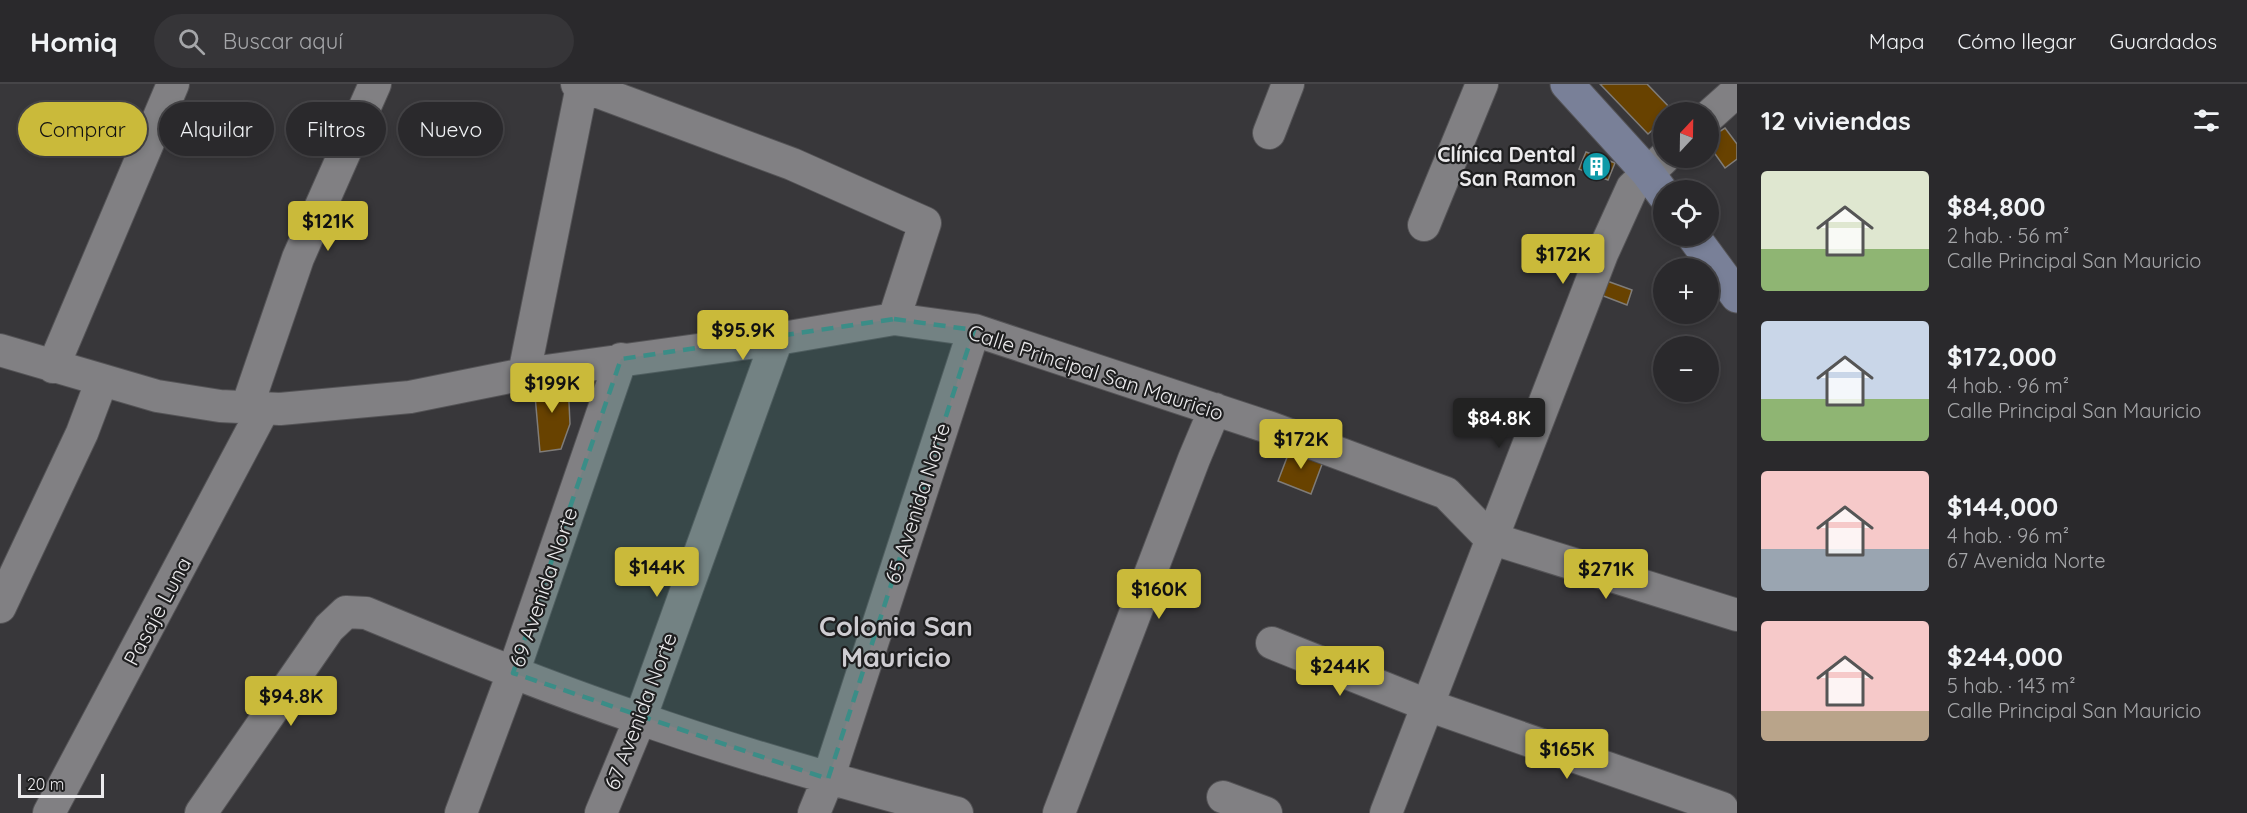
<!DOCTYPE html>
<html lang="es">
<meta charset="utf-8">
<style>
body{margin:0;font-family:Quicksand,sans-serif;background:#363538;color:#f1f3f6;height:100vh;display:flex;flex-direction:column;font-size:22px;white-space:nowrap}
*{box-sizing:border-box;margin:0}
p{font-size:20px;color:#a5a6a9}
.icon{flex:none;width:33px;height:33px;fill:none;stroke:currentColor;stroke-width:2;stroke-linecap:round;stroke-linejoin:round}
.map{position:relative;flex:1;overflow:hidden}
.side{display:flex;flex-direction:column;background:#2a292c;width:510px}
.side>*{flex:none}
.hud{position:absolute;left:18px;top:18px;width:570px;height:54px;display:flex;gap:12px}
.needle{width:39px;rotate:22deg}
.tools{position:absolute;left:1653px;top:18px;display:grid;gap:12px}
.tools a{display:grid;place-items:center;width:66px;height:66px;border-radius:50%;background:#2a292c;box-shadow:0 3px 9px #0003,0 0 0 2px #464548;font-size:30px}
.scale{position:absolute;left:18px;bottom:15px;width:86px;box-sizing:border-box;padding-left:6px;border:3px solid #ecebed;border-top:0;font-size:16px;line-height:21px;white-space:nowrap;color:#ecebed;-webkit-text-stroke:4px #1f1f20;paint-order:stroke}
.price{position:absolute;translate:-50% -51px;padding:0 14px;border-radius:6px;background:#caba3a;color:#111;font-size:20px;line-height:39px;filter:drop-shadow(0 2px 3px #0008)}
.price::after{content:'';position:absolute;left:50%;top:36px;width:18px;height:14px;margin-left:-9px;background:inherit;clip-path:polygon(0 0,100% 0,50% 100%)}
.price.active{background:#222;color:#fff}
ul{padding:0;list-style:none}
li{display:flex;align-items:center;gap:18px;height:150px;padding:0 24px}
li span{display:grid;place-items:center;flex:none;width:168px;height:120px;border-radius:6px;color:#555}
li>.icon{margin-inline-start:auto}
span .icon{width:72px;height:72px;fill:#fffc;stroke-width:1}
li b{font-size:26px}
h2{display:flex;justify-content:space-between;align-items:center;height:72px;padding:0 24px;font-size:26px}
.tag{padding:0 21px;border-radius:27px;background:#2a292c;box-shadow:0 3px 9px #0003,0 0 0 2px #464548;font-size:21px;line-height:54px}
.tag.active{background:#caba3a;color:#111}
header{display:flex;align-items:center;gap:36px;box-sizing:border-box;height:84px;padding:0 30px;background:#2a292c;border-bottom:2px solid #464548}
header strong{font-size:28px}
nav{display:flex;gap:33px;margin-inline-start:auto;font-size:21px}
.search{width:420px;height:54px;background:#363538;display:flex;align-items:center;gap:15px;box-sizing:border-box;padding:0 21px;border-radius:33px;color:#a5a6a9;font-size:22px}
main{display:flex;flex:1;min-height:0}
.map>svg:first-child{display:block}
.building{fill:#684200;stroke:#7f7c79;stroke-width:1.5}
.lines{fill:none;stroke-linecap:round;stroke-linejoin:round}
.street-casing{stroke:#545356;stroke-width:34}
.secondary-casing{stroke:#545356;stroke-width:35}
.street{stroke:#818083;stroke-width:32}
.secondary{stroke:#798098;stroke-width:33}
.marked{fill:#3b8d87;fill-opacity:0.2;stroke:#3b8d87;stroke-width:4.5;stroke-dasharray:12 8;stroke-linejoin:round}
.labels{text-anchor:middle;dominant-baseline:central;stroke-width:4.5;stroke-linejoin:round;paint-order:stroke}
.poi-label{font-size:21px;font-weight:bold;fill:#ecebed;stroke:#1f1f20;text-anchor:end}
.street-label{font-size:21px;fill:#ecebed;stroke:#1f1f20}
.district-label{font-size:27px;font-weight:bold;fill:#cfcdd2;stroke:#1f1f20}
</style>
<header>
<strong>Homiq</strong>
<div class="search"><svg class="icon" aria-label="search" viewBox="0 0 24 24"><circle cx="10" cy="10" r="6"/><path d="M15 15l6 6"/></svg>Buscar aquí</div>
<nav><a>Mapa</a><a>Cómo llegar</a><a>Guardados</a></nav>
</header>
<main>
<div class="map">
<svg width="1737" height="729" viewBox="0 0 1737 729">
<rect width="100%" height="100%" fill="#38373a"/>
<!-- building -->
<path class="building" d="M1600,0H1647L1673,27L1664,28V36L1648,50Z
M1725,44L1737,60V75L1725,84L1708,60V55Z
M1586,68L1615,79L1608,96L1579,85Z
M1607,197L1632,206L1627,221L1601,211Z
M568,297L570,340L561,365L540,368L534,300Z
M1291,363L1324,375L1311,410L1278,397Z"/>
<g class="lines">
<defs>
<path id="street" d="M577,0L792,80L925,139L894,235
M1708,33L1737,7
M1269,49L1288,0
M1424,141L1482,0
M0,266L157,312L220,322L280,325L410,313L524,290L777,255L894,235L974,246L1271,344L1446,409L1490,454L1737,531
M53,283L173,0
M524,290L582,2
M247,323L298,174L375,0
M0,523L82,349L102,296
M1272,559L1427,621L1722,724
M1223,713L1266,729
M49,729L264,324
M201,729L329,544L346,528L366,529C456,566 546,603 638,634C743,671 850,701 957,729
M461,729L513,589L621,275
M601,729L640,635L777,255
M814,729L828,695L974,246
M1059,729L1194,375L1215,325
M1386,729L1602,170L1632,104L1664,74"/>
<path id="secondary" d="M1567,0L1647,88L1664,111
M1693,152L1737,212"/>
</defs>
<!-- street casing -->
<use href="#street" class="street-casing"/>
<!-- secondary casing -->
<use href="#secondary" class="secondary-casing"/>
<!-- street -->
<use href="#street" class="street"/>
<!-- secondary -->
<use href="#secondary" class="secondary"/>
</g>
<!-- marked area -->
<path class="marked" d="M894,235L974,246L828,695L513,589L621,275Z"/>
<!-- icons -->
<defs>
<symbol id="building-disc" viewBox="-11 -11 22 22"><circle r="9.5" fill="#0f9aa8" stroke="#1f1f20"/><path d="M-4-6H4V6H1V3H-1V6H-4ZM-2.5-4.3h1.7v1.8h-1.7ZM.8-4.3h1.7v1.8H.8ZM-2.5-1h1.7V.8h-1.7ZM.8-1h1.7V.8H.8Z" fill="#fff"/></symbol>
</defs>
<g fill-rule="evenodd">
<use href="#building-disc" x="1580" y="66" width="33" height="33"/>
</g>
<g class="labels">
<!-- poi labels -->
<g class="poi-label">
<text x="1576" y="70">Clínica Dental<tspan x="1576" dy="24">San Ramon</tspan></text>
</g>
<!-- street labels -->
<g class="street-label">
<text transform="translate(1096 288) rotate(18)">Calle Principal San Mauricio</text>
<text transform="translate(917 419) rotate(-72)">65 Avenida Norte</text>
<text transform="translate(543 503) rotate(-71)">69 Avenida Norte</text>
<text transform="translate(157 527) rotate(-62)">Pasaje Luna</text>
<text transform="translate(640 627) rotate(-69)">67 Avenida Norte</text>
</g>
<!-- district labels -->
<g class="district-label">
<text x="896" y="542">Colonia San<tspan x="896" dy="31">Mauricio</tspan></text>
</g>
</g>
</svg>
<div class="tools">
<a><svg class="needle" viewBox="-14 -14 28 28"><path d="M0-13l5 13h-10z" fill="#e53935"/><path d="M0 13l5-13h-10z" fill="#a5a6a9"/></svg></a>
<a><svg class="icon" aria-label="locate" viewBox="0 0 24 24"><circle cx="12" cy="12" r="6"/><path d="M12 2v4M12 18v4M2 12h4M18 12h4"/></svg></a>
<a>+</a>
<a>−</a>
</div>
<div class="scale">20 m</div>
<b class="price" style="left:328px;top:168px">$121K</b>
<b class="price" style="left:1563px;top:201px">$172K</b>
<b class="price" style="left:743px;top:277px">$95.9K</b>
<b class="price" style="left:552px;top:330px">$199K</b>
<b class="price active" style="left:1499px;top:365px">$84.8K</b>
<b class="price" style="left:1301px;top:386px">$172K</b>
<b class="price" style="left:657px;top:514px">$144K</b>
<b class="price" style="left:1606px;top:516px">$271K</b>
<b class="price" style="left:1159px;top:536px">$160K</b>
<b class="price" style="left:1340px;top:613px">$244K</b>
<b class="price" style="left:291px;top:643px">$94.8K</b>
<b class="price" style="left:1567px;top:696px">$165K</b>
<div class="hud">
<a class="tag active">Comprar</a>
<a class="tag">Alquilar</a>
<a class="tag">Filtros</a>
<a class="tag">Nuevo</a>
</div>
</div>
<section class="side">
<h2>12 viviendas<svg class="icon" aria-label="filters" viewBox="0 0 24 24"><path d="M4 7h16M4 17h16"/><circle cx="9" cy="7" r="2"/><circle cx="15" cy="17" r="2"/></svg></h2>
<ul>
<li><span style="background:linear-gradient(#dfe7d0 65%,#8fb573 0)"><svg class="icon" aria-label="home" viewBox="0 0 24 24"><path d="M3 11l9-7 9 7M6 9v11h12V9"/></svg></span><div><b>$84,800</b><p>2 hab. · 56 m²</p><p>Calle Principal San Mauricio</p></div></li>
<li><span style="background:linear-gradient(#c9d6e8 65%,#8fb573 0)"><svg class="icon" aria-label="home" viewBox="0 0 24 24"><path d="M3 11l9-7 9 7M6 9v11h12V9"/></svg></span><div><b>$172,000</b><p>4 hab. · 96 m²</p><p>Calle Principal San Mauricio</p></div></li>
<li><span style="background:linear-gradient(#f6c9c9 65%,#9aa5b1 0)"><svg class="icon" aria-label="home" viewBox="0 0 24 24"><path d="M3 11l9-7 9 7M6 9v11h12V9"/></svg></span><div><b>$144,000</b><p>4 hab. · 96 m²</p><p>67 Avenida Norte</p></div></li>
<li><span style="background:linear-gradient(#f6c9c9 75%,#b9a48a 0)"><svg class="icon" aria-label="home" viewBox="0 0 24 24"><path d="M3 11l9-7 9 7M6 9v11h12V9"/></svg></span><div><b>$244,000</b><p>5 hab. · 143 m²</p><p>Calle Principal San Mauricio</p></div></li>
</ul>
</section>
</main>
